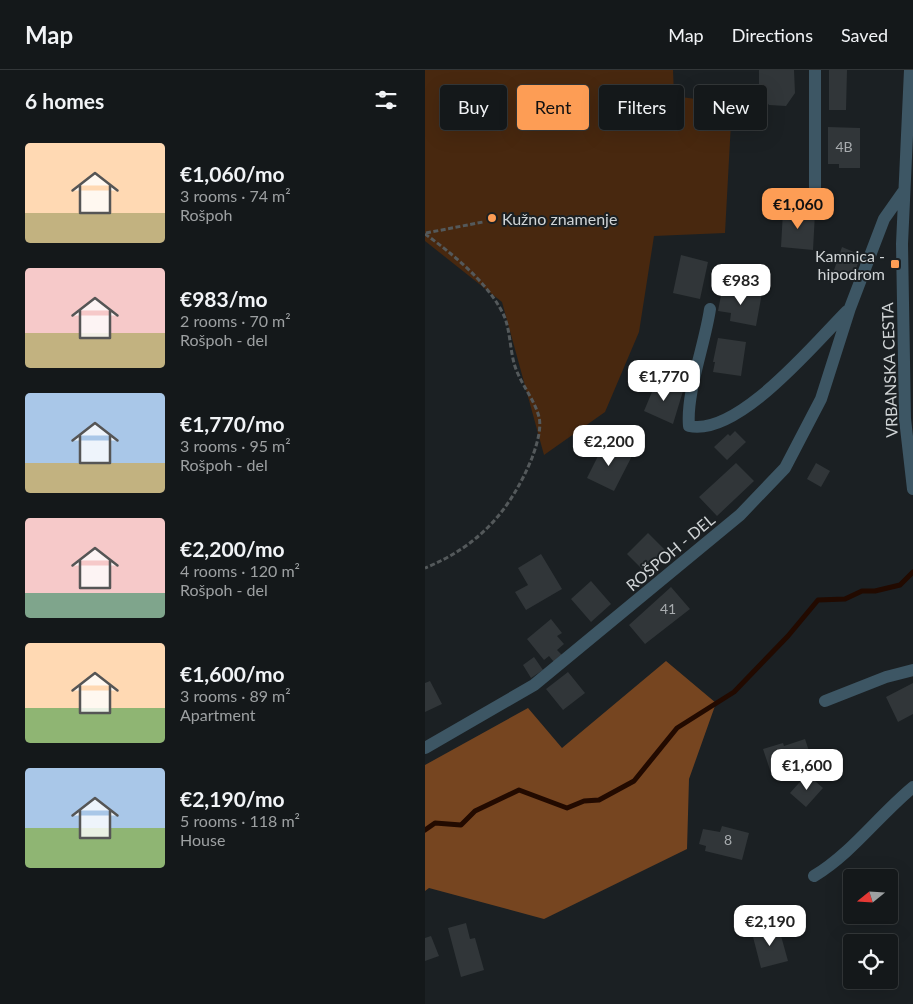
<!DOCTYPE html>
<meta charset="utf-8">
<style>
body{margin:0;font-family:Lato,sans-serif;background:#212527;color:#f1f3f6;height:100vh;display:flex;flex-direction:column;font-size:19px;white-space:nowrap}
*{box-sizing:border-box;margin:0}
p{font-size:16px;color:#9da0a2}
.icon{flex:none;width:28px;height:28px;fill:none;stroke:currentColor;stroke-width:2;stroke-linecap:round;stroke-linejoin:round}
.map{position:relative;flex:1;overflow:hidden}
.drawer{display:flex;flex-direction:column;background:#14181a;width:425px}
.drawer>*{flex:none}
.top-card{position:absolute;left:15px;top:15px;width:398px;height:45px;display:flex;gap:10px}
.needle{width:32px;rotate:252deg}
.fabs{position:absolute;left:418px;top:799px;display:grid;gap:10px}
.fabs a{display:grid;place-items:center;width:55px;height:55px;border-radius:5px;background:#14181a;box-shadow:0 5px 20px #0002,0 0 0 1px #333739;font-size:25px}
.price{position:absolute;translate:-50% -42px;padding:0 11px;border-radius:10px;background:#fff;color:#222;font-size:16px;line-height:32px;filter:drop-shadow(0 1px 2px #0008)}
.price::after{content:'';position:absolute;left:50%;top:30px;width:15px;height:11px;margin-left:-8px;background:inherit;clip-path:polygon(0 0,100% 0,50% 100%)}
.price.on{background:#fd9d55;color:#111}
ul{padding:0;list-style:none}
li{display:flex;align-items:center;gap:15px;height:125px;padding:0 25px}
li span{display:grid;place-items:center;flex:none;width:140px;height:100px;border-radius:5px;color:#555}
li>.icon{margin-inline-start:auto}
span .icon{width:60px;height:60px;fill:#fffc;stroke-width:1}
li b{font-size:21px}
h2{display:flex;justify-content:space-between;align-items:center;height:60px;padding:0 25px;font-size:21px}
.pill{padding:0 18px;border-radius:5px;background:#14181a;box-shadow:0 5px 20px #0002,0 0 0 1px #333739;font-size:18px;line-height:45px}
.pill.on{background:#fd9d55;color:#111}
header{display:flex;align-items:center;gap:30px;box-sizing:border-box;height:70px;padding:0 25px;background:#14181a;border-bottom:1px solid #333739}
header strong{font-size:24px}
nav{display:flex;gap:28px;margin-inline-start:auto;font-size:18px}
main{display:flex;flex:1;min-height:0}
.map>svg:first-child{display:block}
.green{fill:#48280f}
.forest{fill:#764520}
.lines{fill:none;stroke-linecap:round;stroke-linejoin:round}
.stream{stroke:#220a00;stroke-width:5}
.building{fill:#313639}
.path{stroke:#54595b;stroke-width:3;stroke-dasharray:5 2.5;stroke-linecap:butt}
.minor{stroke:#3d5664;stroke-width:12}
.poi-dot{fill:#fd9d55;stroke:#1b2023;stroke-width:2}
.labels{text-anchor:middle;dominant-baseline:central;stroke-width:4;stroke-linejoin:round;paint-order:stroke}
.number-label{font-size:14px;fill:#a8acaf}
.poi-label{font-size:16px;fill:#d0d4d6;stroke:#1b2023;text-anchor:start}
.street-label{font-size:16px;fill:#d0d4d6;stroke:#1b2023}
</style>
<header>
<strong>Map</strong>
<nav><a>Map</a><a>Directions</a><a>Saved</a></nav>
</header>
<main>
<section class="drawer">
<h2>6 homes<svg class="icon" aria-label="filters" viewBox="0 0 24 24"><path d="M4 7h16M4 17h16"/><circle cx="9" cy="7" r="2"/><circle cx="15" cy="17" r="2"/></svg></h2>
<ul>
<li><span style="background:linear-gradient(#ffd9b3 70%,#c2b280 0)"><svg class="icon" aria-label="home" viewBox="0 0 24 24"><path d="M3 11l9-7 9 7M6 9v11h12V9"/></svg></span><div><b>€1,060/mo</b><p>3 rooms · 74 m²</p><p>Rošpoh</p></div></li>
<li><span style="background:linear-gradient(#f6c9c9 65%,#c2b280 0)"><svg class="icon" aria-label="home" viewBox="0 0 24 24"><path d="M3 11l9-7 9 7M6 9v11h12V9"/></svg></span><div><b>€983/mo</b><p>2 rooms · 70 m²</p><p>Rošpoh - del</p></div></li>
<li><span style="background:linear-gradient(#a9c7e8 70%,#c2b280 0)"><svg class="icon" aria-label="home" viewBox="0 0 24 24"><path d="M3 11l9-7 9 7M6 9v11h12V9"/></svg></span><div><b>€1,770/mo</b><p>3 rooms · 95 m²</p><p>Rošpoh - del</p></div></li>
<li><span style="background:linear-gradient(#f6c9c9 75%,#7fa58c 0)"><svg class="icon" aria-label="home" viewBox="0 0 24 24"><path d="M3 11l9-7 9 7M6 9v11h12V9"/></svg></span><div><b>€2,200/mo</b><p>4 rooms · 120 m²</p><p>Rošpoh - del</p></div></li>
<li><span style="background:linear-gradient(#ffd9b3 65%,#8fb573 0)"><svg class="icon" aria-label="home" viewBox="0 0 24 24"><path d="M3 11l9-7 9 7M6 9v11h12V9"/></svg></span><div><b>€1,600/mo</b><p>3 rooms · 89 m²</p><p>Apartment</p></div></li>
<li><span style="background:linear-gradient(#a9c7e8 60%,#8fb573 0)"><svg class="icon" aria-label="home" viewBox="0 0 24 24"><path d="M3 11l9-7 9 7M6 9v11h12V9"/></svg></span><div><b>€2,190/mo</b><p>5 rooms · 118 m²</p><p>House</p></div></li>
</ul>
</section>
<div class="map">
<svg width="488" height="934" viewBox="0 0 488 934">
<rect width="100%" height="100%" fill="#1b2023"/>
<!-- green -->
<path class="green" d="M0,0H248L249,26L307,34L300,163L229,166L214,262L180,342L119,385L77,232L0,171Z"/>
<!-- forest -->
<path class="forest" d="M241,591L291,633L264,709L262,779L119,849L4,818L0,821V695L103,638L137,678Z"/>
<g class="lines">
<!-- stream -->
<path class="stream" d="M0,760L10,753L36,755L50,741L94,720L142,738L159,731L174,730L209,711L252,658L309,622L363,566L393,530L420,529L437,521H450L475,515L488,502"/>
</g>
<!-- building -->
<path class="building" d="M334,0H369L370,23L361,36L344,35L334,23Z
M404,0H422L421,40H404Z
M403,57L435,58V98H414V94H403Z
M358,141L390,143L388,180L356,177Z
M417,177L436,185L428,207L409,200Z
M256,185L283,192L275,229L248,223Z
M311,218L337,223L331,256L305,251L306,243L293,241L297,220L310,222Z
M293,268L321,272L316,306L288,302L290,292H288Z
M232,310L258,321L248,354L219,341Z
M310,361L321,372L302,390L289,377L303,364L305,366Z
M180,372L207,386L189,421L162,408Z
M311,393L329,411L292,446L274,427Z
M391,393L405,401L396,417L382,409Z
M223,463L242,482L221,503L202,484Z
M116,484L137,519L101,540L90,522L103,515L93,498Z
M166,511L186,534L166,552L146,529Z
M246,517L265,539L220,574L204,555Z
M126,549L137,563L132,566L139,574L132,580L137,585L129,592L124,586L119,590L102,569Z
M109,587L118,600L106,608L98,595Z
M143,602L160,623L138,640L121,619Z
M5,611L17,634L0,642V613Z
M488,613V644L473,652L461,627Z
M380,669L387,690L346,703L338,679L358,673L359,676Z
M382,704L398,718L381,737L365,723Z
M297,756L324,763L317,790L280,781L281,776L274,774L278,759L295,762Z
M41,853L45,869L50,868L59,900L36,907L23,858Z
M353,855L363,891L336,898L327,863Z
M6,866L14,886L0,891V868Z"/>
<g class="lines">
<!-- path -->
<path class="path" d="M1,163L58,152
M0,164C28,184 66,215 80,248C85,262 85,278 89,293C94,312 109,328 114,347C117,359 111,377 107,388C85,441 54,476 0,498"/>
<!-- minor -->
<path class="minor" d="M390,0V136
M485,0L477,174L480,349L488,419
M285,239C280,274 261,323 264,356C313,367 390,273 422,241
M400,631L461,607L488,600
M0,678L109,615L315,445L360,398L396,329L425,238L459,149L478,122
M389,806C427,783 453,746 488,717"/>
</g>
<!-- markers -->
<g class="poi-dot">
<circle cx="67" cy="148" r="5"/>
<rect x="465" y="189" width="10" height="10" rx="2.5"/>
</g>
<g class="labels">
<!-- number labels -->
<g class="number-label">
<text x="419" y="76">4B</text>
<text x="243" y="538">41</text>
<text x="303" y="769">8</text>
</g>
<!-- poi labels -->
<g class="poi-label">
<text x="77" y="148">Kužno znamenje</text>
<text x="460" y="185" text-anchor="end">Kamnica -<tspan x="460" dy="18">hipodrom</tspan></text>
</g>
<!-- street labels -->
<g class="street-label">
<text transform="translate(464 300) rotate(-92)">VRBANSKA CESTA</text>
<text transform="translate(245 482) rotate(-40)">ROŠPOH - DEL</text>
</g>
</g>
</svg>
<div class="fabs">
<a><svg class="needle" viewBox="-14 -14 28 28"><path d="M0-13l5 13h-10z" fill="#e53935"/><path d="M0 13l5-13h-10z" fill="#9da0a2"/></svg></a>
<a><svg class="icon" aria-label="locate" viewBox="0 0 24 24"><circle cx="12" cy="12" r="6"/><path d="M12 2v4M12 18v4M2 12h4M18 12h4"/></svg></a>
</div>
<b class="price on" style="left:373px;top:160px">€1,060</b>
<b class="price" style="left:316px;top:236px">€983</b>
<b class="price" style="left:239px;top:332px">€1,770</b>
<b class="price" style="left:184px;top:397px">€2,200</b>
<b class="price" style="left:382px;top:721px">€1,600</b>
<b class="price" style="left:345px;top:877px">€2,190</b>
<div class="top-card">
<a class="pill">Buy</a>
<a class="pill on">Rent</a>
<a class="pill">Filters</a>
<a class="pill">New</a>
</div>
</div>
</main>
